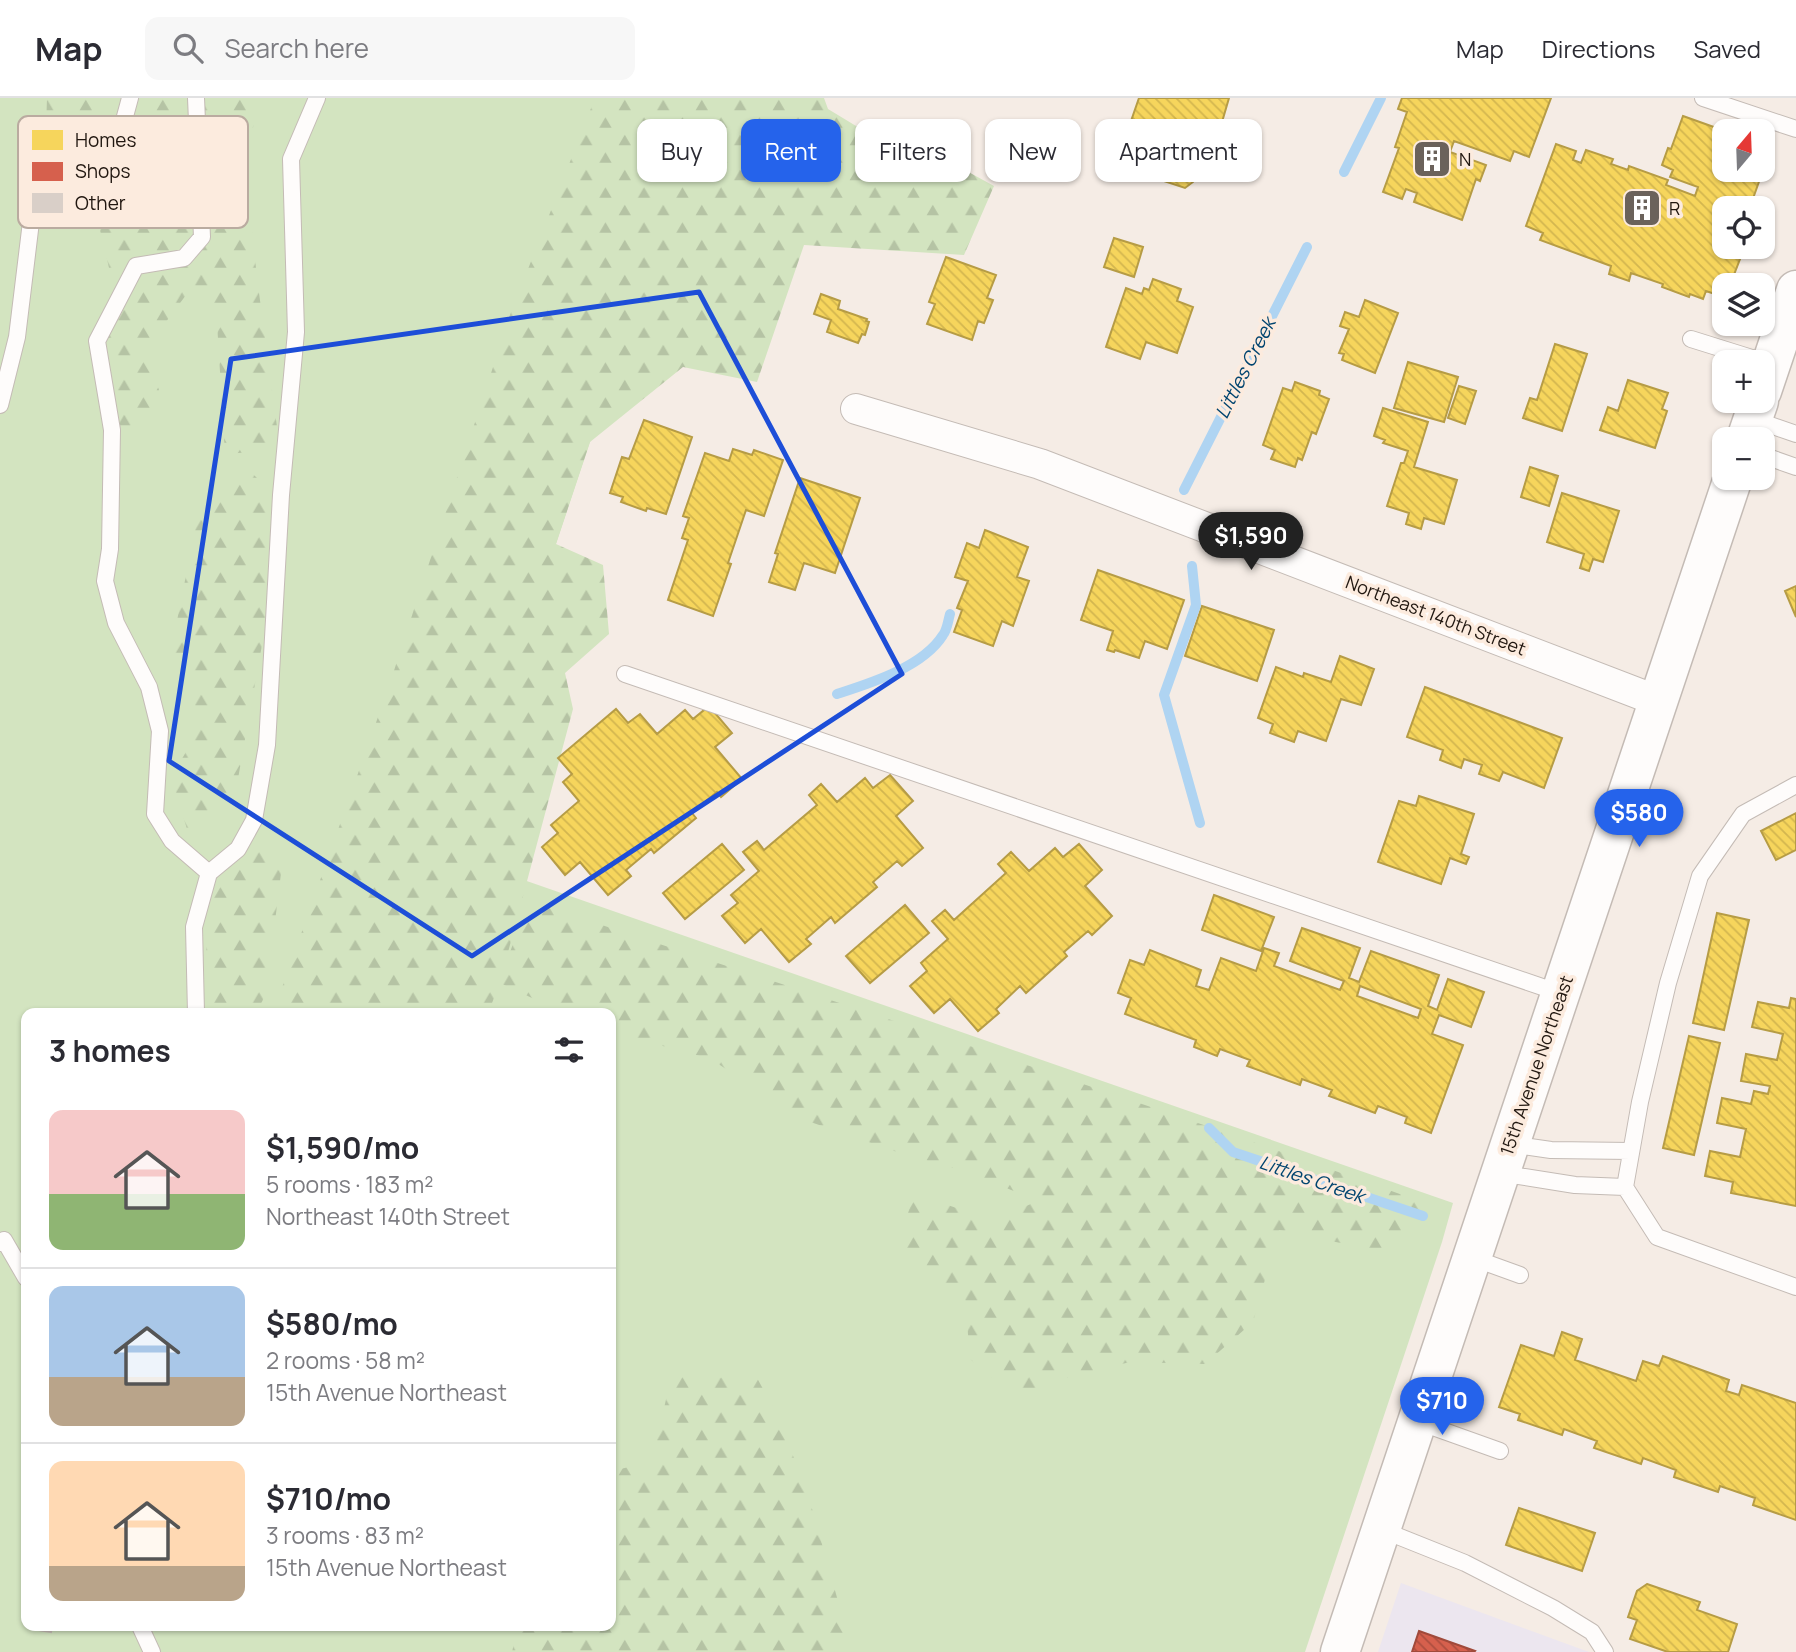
<!DOCTYPE html>
<meta charset="utf-8">
<style>
body{margin:0;font-family:Manrope,sans-serif;background:#f7f7f7;color:#2b2b33;height:100vh;display:flex;flex-direction:column;font-size:26px;white-space:nowrap}
*{box-sizing:border-box;margin:0}
p{font-size:23px;color:#7c7c81}
.icon{flex:none;width:38px;height:38px;fill:none;stroke:currentColor;stroke-width:2;stroke-linecap:round;stroke-linejoin:round}
.map{position:relative;flex:1;overflow:hidden}
.drawer{position:absolute;left:21px;top:910px;width:595px;height:623px;display:flex;flex-direction:column;background:#fff;border-radius:14px;box-shadow:0 2px 5px #0004}
.drawer>*{flex:none}
.top-card{position:absolute;left:637px;top:21px;width:665px;height:63px;display:flex;gap:14px}
.needle{width:46px;rotate:19deg}
.tools{position:absolute;left:1712px;top:21px;display:grid;gap:14px}
.tools a{display:grid;place-items:center;width:63px;height:63px;border-radius:14px;background:#fff;box-shadow:0 2px 5px #0004;font-size:35px}
.price{position:absolute;translate:-50% -60px;padding:0 16px;border-radius:24px;background:#2563eb;color:#fff;font-size:23px;line-height:46px;filter:drop-shadow(0 2px 4px #0008)}
.price::after{content:'';position:absolute;left:50%;top:42px;width:21px;height:16px;margin-left:-10px;background:inherit;clip-path:polygon(0 0,100% 0,50% 100%)}
.price.selected{background:#222;color:#fff}
ul{padding:0;list-style:none}
li{display:flex;align-items:center;gap:21px;height:175px;padding:0 28px}
li+li{border-top:2px solid #e1e1e2}
li span{display:grid;place-items:center;flex:none;width:196px;height:140px;border-radius:14px;color:#555}
li>.icon{margin-inline-start:auto}
span .icon{width:84px;height:84px;fill:#fffc;stroke-width:1}
li b{font-size:30px}
h2{display:flex;justify-content:space-between;align-items:center;height:84px;padding:0 28px;font-size:30px}
.tag{padding:0 24px;border-radius:14px;background:#fff;box-shadow:0 2px 5px #0004;font-size:24px;line-height:63px}
.tag.selected{background:#2563eb;color:#fff}
header{display:flex;align-items:center;gap:42px;box-sizing:border-box;height:98px;padding:0 35px;background:#fff;border-bottom:2px solid #e1e1e2}
header strong{font-size:33px}
nav{display:flex;gap:38px;margin-inline-start:auto;font-size:24px}
.search{width:490px;height:63px;background:#f7f7f7;display:flex;align-items:center;gap:18px;box-sizing:border-box;padding:0 24px;border-radius:14px;color:#7c7c81;font-size:26px}
.map>svg:first-child{display:block}
.commercial{fill:#ece6ef}
.green{fill:#d3e4c0;fill-rule:evenodd}
.forest{fill:url(#forest-firs)}
.homes{fill:url(#homes-back-hatch);stroke:#b69c45;stroke-width:2;fill-rule:evenodd}
.shops{fill:url(#shops-back-hatch);stroke:#a04a3b;stroke-width:2}
.lines{fill:none;stroke-linecap:round;stroke-linejoin:round}
.stream{stroke:#afd4f2;stroke-width:10}
.building{fill:url(#building-back-hatch);stroke:#cac1ba;stroke-width:2}
.lane-casing{stroke:#c4bbb5;stroke-width:18}
.street-casing{stroke:#c4bbb5;stroke-width:32}
.secondary-casing{stroke:#c4bbb5;stroke-width:41}
.lane{stroke:#fefcfb;stroke-width:16}
.street{stroke:#fefcfb;stroke-width:30}
.secondary{stroke:#fefcfb;stroke-width:38}
.marked{fill:none;stroke:#1d4ed8;stroke-width:5;stroke-linejoin:round}
.labels{text-anchor:middle;dominant-baseline:central;stroke-width:7;stroke-linejoin:round;paint-order:stroke}
.poi-label{font-size:18px;fill:#211710;stroke:#fcebde;text-anchor:start}
.street-label{font-size:18px;fill:#211710;stroke:#fcebde}
.water-label{font-size:19px;font-style:italic;fill:#00446f;stroke:#fcebde}
.key{fill:#fcebde;stroke:#baaba0;stroke-width:2}
.key-label{font-size:19px;fill:#211710}
</style>
<header>
<strong>Map</strong>
<div class="search"><svg class="icon" aria-label="search" viewBox="0 0 24 24"><circle cx="10" cy="10" r="6"/><path d="M15 15l6 6"/></svg>Search here</div>
<nav><a>Map</a><a>Directions</a><a>Saved</a></nav>
</header>
<div class="map">
<svg width="1796" height="1554" viewBox="0 0 1796 1554">
<defs>
<pattern id="forest-firs" width="22" height="20" patternUnits="userSpaceOnUse" patternTransform="scale(1.75)"><rect width="22" height="20" fill="#d3e4c0"/><path d="M5 1l3.5 6h-7zM16 11l3.5 6h-7z" fill="#b5c3a4"/></pattern>
<pattern id="homes-back-hatch" width="6" height="6" patternUnits="userSpaceOnUse" patternTransform="scale(1.75)"><rect width="6" height="6" fill="#f6d55c"/><path d="M-1 5l2 2M0 0l6 6M5-1l2 2" fill="none" stroke="#d3b64f"/></pattern>
<pattern id="shops-back-hatch" width="6" height="6" patternUnits="userSpaceOnUse" patternTransform="scale(1.75)"><rect width="6" height="6" fill="#d6604d"/><path d="M-1 5l2 2M0 0l6 6M5-1l2 2" fill="none" stroke="#ad4e3f"/></pattern>
<pattern id="building-back-hatch" width="6" height="6" patternUnits="userSpaceOnUse" patternTransform="scale(1.75)"><rect width="6" height="6" fill="#d9cfc8"/><path d="M-1 5l2 2M0 0l6 6M5-1l2 2" fill="none" stroke="#bab1ab"/></pattern>
</defs>
<rect width="100%" height="100%" fill="#f5ece5"/>
<!-- commercial -->
<path class="commercial" d="M1401,1485L1589,1554H1378Z"/>
<!-- green -->
<path class="green" d="M0,0H727L590,344L452,757L1453,1105L1442,1144L1305,1554H0ZM26,915H611V1528H26Z"/>
<!-- forest -->
<path class="forest" d="M47,0H260L245,64L257,180L277,329L268,353L225,356L216,208L189,193L145,252L159,292L151,330L112,332L100,286L115,195L95,111L45,61Z
M595,0H824L828,11L899,54L963,71L994,88L964,157L804,147L757,284L683,269L590,344L556,446L603,467L609,536L565,575L573,611L503,873L529,803C832,903 1136,1000 1436,1109L1388,1155L1279,1132L1253,1224L1205,1266L1130,1264L1065,1280L1013,1298L970,1261L965,1199L896,1153L914,1096L993,1122L1038,1103L967,1074L900,1055L799,1020L711,961L611,934V915H564L500,885L488,915H273L389,588L510,217Z
M251,374L268,391L265,530L234,703L187,731L171,679L192,644L197,582L170,558L200,407Z
M265,743L283,759L266,896L256,915H212L206,848L215,775Z
M671,1279L757,1280L778,1318L809,1400L845,1528L844,1554H512L518,1528H611V1373L652,1364Z"/>
<!-- homes -->
<path class="homes" d="M1139,0H1229L1222,24L1217,26L1215,34L1218,36L1212,59L1203,56L1193,84L1185,90L1130,72L1125,63L1137,29L1130,26Z
M1402,0H1551L1529,59L1514,53L1510,63L1454,43L1450,54L1486,67L1480,83L1476,81L1462,122L1414,104L1417,95L1406,91L1402,101L1383,94L1399,50L1395,49L1407,14L1398,11Z
M1683,18L1725,33L1724,72H1762V47L1771,50L1750,109L1752,110H1724V149H1732L1729,157L1740,161L1730,187H1724V199L1706,193L1703,201L1690,196L1689,199L1662,189L1663,186L1631,175L1629,183L1609,176L1611,168L1540,142L1543,135L1526,128L1556,46L1576,53L1573,62L1581,65L1586,52L1613,61L1611,66L1628,72L1629,68L1668,82L1666,87L1695,98L1698,89L1670,79L1673,72L1662,67L1668,50L1671,51Z
M1114,140L1143,149L1134,179L1104,169Z
M946,159L996,177L987,200L993,202L984,225L978,223L972,242L927,226L935,206L929,204Z
M1153,181L1181,191L1177,203L1193,209L1177,255L1146,244L1140,261L1106,249L1126,190L1142,196L1144,190L1149,192Z
M821,196L840,203L838,211L867,221L866,223L869,224L865,237L862,236L858,245L827,234L831,222L814,216Z
M1365,202L1398,215L1375,275L1342,262L1344,256L1339,255L1349,231L1340,228L1345,214L1359,219Z
M1555,246L1587,256L1562,333L1523,320L1530,300L1537,302Z
M1408,264L1458,279L1444,324L1394,310Z
M1628,282L1668,295L1662,311L1667,313L1655,350L1600,332L1608,309L1618,313Z
M1295,284L1320,293L1319,297L1329,301L1316,336L1312,334L1302,362L1298,360L1295,369L1271,361L1275,352L1263,347L1283,290L1292,293Z
M1459,288L1476,293L1465,326L1448,320Z
M1383,310L1428,324L1414,369L1457,382L1444,426L1424,420L1421,431L1406,426L1409,415L1387,408L1401,365H1404L1408,353L1383,345L1385,342L1374,338Z
M644,322L692,339L666,416L647,410L646,413L621,404L623,399L610,395L622,359L629,361Z
M733,351L752,357L754,352L783,362L764,418L746,412L728,465L731,466L713,518L668,502L688,442L682,440L689,420L683,418L705,355L729,363Z
M1530,369L1558,378L1549,408L1521,399Z
M800,380L860,400L835,475L804,465L795,492L769,484L778,456L775,455Z
M1562,395L1619,413L1603,464L1593,461L1589,473L1580,470L1584,456L1547,444Z
M985,432L1028,449L1017,479L1029,483L1013,528L1002,523L993,548L954,534L962,512L957,510L968,483L955,479L967,445L979,450Z
M1098,472L1184,502L1167,551L1145,543L1139,560L1115,552L1114,554L1107,552L1113,533L1081,522Z
M1796,488V519L1785,493Z
M1202,508L1274,532L1257,583L1185,558Z
M1340,558L1374,571L1361,607L1341,601L1326,643L1298,633L1294,644L1270,635L1273,626L1258,620L1276,569L1303,579L1304,575L1331,584Z
M1425,589L1562,640L1544,690L1503,674L1499,683L1479,676L1482,667L1464,661L1461,670L1440,662L1443,652L1407,639Z
M709,608L732,635L715,649L742,681L721,699L717,694L692,715L696,720L654,755L651,751L626,772L631,778L608,797L580,764L565,777L542,749L558,735L551,727L579,703L563,684L572,676L558,660L616,611L628,625L640,616L657,636L685,612L693,621Z
M890,677L913,703L896,718L923,750L902,768L897,763L873,784L877,789L835,825L831,819L806,841L811,846L789,864L761,831L745,845L722,818L738,805L731,797L759,773L743,754L757,743L764,752L817,707L809,697L821,686L837,704L865,680L873,690Z
M1419,698L1474,716L1461,756L1469,759L1466,766L1450,760L1441,786L1378,764L1399,703L1416,708Z
M1796,715V752L1776,762L1761,733Z
M722,746L744,772L685,821L663,795Z
M1079,746L1102,772L1085,788L1112,818L1092,837L1088,833L1064,854L1067,858L1026,895L1020,888L996,911L999,915L978,933L950,901L934,915L910,888L927,873L921,865L948,841L932,823L945,812L954,822L1006,775L998,766L1011,754L1029,773L1055,750L1063,759Z
M1214,797L1274,819L1261,853L1202,832Z
M905,807L929,835L870,885L846,858Z
M1717,815L1749,822L1724,932L1693,925Z
M1302,830L1360,850L1349,880L1359,884L1371,853L1439,877L1428,908L1437,912L1448,881L1484,894L1471,929L1439,917L1432,936L1463,947L1431,1035L1405,1025L1407,1019L1378,1008L1375,1015L1329,998L1332,992L1302,981L1300,987L1247,968L1250,962L1220,951L1217,958L1194,949L1196,942L1125,916L1131,900L1118,895L1130,862L1144,867L1150,852L1201,872L1196,888L1209,892L1221,860L1256,873L1264,850L1279,855L1274,868L1340,892L1344,883L1290,863ZM1360,888L1421,911L1418,920L1357,898Z
M1791,900L1796,901V1108L1731,1095L1733,1084L1705,1078L1710,1053L1740,1059L1746,1031L1717,1025L1722,1000L1751,1006L1754,993L1768,996L1770,988L1741,983L1746,956L1777,962L1783,936L1752,929L1758,904L1789,910Z
M1689,938L1720,945L1694,1057L1663,1050Z
M1562,1234L1582,1241L1575,1262L1636,1283L1643,1263L1659,1268L1663,1258L1729,1282L1726,1293L1739,1297L1742,1287L1796,1305V1422L1753,1407L1755,1400L1720,1388L1718,1394L1674,1379L1676,1372L1643,1360L1641,1366L1594,1350L1597,1343L1564,1331L1562,1337L1518,1322L1520,1316L1499,1309L1521,1247L1554,1258Z
M1519,1410L1595,1435L1582,1473L1506,1447Z
M1647,1486L1700,1504L1697,1512L1737,1526L1728,1554H1668L1630,1541L1637,1522L1628,1519L1637,1493Z"/>
<!-- shops -->
<path class="shops" d="M1419,1533L1475,1553L1474,1554H1412Z"/>
<g class="lines">
<!-- stream -->
<path class="stream" d="M1344,74L1381,0
M1184,392L1307,149
M1192,468L1196,507L1164,597L1200,725
M837,596C871,585 923,569 943,537C947,532 948,523 950,516
M1209,1030L1233,1054L1423,1118"/>
</g>
<!-- building -->
<path class="building" d="M33,1528H52L51,1534L32,1531Z"/>
<g class="lines">
<defs>
<path id="lane" d="M196,0L202,139L184,160L136,168L97,243L112,332L110,451L105,483L116,525L149,589L160,633L155,716L172,743L209,775
M1703,0L1796,31
M1691,241L1771,266
M0,307L17,239L34,99L28,43L82,82L114,59L130,0
M1753,321L1796,336
M1762,357L1796,369
M625,576L1560,895
M1796,687L1743,716L1700,778L1668,885L1640,1004L1625,1089L1657,1139L1796,1189
M196,915L194,829L209,775L238,751L254,722L267,647L281,397L296,234L291,61L317,0
M1509,1046L1551,1052L1631,1053
M1499,1075L1575,1087L1625,1089
M0,1145L4,1142L26,1180
M1473,1160L1520,1177
M1416,1323L1500,1353
M1380,1431L1465,1465L1553,1510L1592,1534L1605,1554
M140,1528L152,1554"/>
<path id="street" d="M856,311L1040,366L1658,603"/>
<path id="secondary" d="M1762,293L1796,192
M1746,341L1759,303
M1340,1554L1733,380"/>
</defs>
<!-- lane casing -->
<use href="#lane" class="lane-casing"/>
<!-- street casing -->
<use href="#street" class="street-casing"/>
<!-- secondary casing -->
<use href="#secondary" class="secondary-casing"/>
<!-- lane -->
<use href="#lane" class="lane"/>
<!-- street -->
<use href="#street" class="street"/>
<!-- secondary -->
<use href="#secondary" class="secondary"/>
</g>
<!-- marked area -->
<path class="marked" d="M699,194L902,576L472,858L169,663L231,261Z"/>
<!-- icons -->
<defs>
<symbol id="building-square" viewBox="-11 -11 22 22"><rect x="-9" y="-9" width="18" height="18" rx="4" fill="#6b625b" stroke="#fcebde"/><path d="M-4-6H4V6H1V3H-1V6H-4ZM-2.5-4.3h1.7v1.8h-1.7ZM.8-4.3h1.7v1.8H.8ZM-2.5-1h1.7V.8h-1.7ZM.8-1h1.7V.8H.8Z" fill="#fff"/></symbol>
</defs>
<g fill-rule="evenodd">
<use href="#building-square" x="1410" y="39" width="44" height="44"/>
<use href="#building-square" x="1620" y="88" width="44" height="44"/>
</g>
<g class="labels">
<!-- poi labels -->
<g class="poi-label">
<text x="1459" y="61">N</text>
<text x="1669" y="110">R</text>
</g>
<!-- street labels -->
<g class="street-label">
<text transform="translate(1436 517) rotate(21)">Northeast 140th Street</text>
<text transform="translate(1536 967) rotate(-71)">15th Avenue Northeast</text>
</g>
<!-- water labels -->
<g class="water-label">
<text transform="translate(1245 270) rotate(-63)">Littles Creek</text>
<text transform="translate(1312 1081) rotate(19)">Littles Creek</text>
</g>
</g>
<!-- legend -->
<rect x="18" y="18" width="230" height="112" rx="10" class="key"/>
<rect x="32" y="32" width="31" height="20" fill="#f6d55c"/>
<rect x="32" y="64" width="31" height="19" fill="#d6604d"/>
<rect x="32" y="95" width="31" height="20" fill="#d9cfc8"/>
<g class="key-label">
<text x="75" y="49">Homes</text>
<text x="75" y="80">Shops</text>
<text x="75" y="112">Other</text>
</g>
</svg>
<div class="tools">
<a><svg class="needle" viewBox="-14 -14 28 28"><path d="M0-13l5 13h-10z" fill="#e53935"/><path d="M0 13l5-13h-10z" fill="#7c7c81"/></svg></a>
<a><svg class="icon" aria-label="locate" viewBox="0 0 24 24"><circle cx="12" cy="12" r="6"/><path d="M12 2v4M12 18v4M2 12h4M18 12h4"/></svg></a>
<a><svg class="icon" aria-label="layers" viewBox="0 0 24 24"><path d="M12 4l9 5-9 5-9-5zM3 14l9 5 9-5"/></svg></a>
<a>+</a>
<a>−</a>
</div>
<b class="price selected" style="left:1251px;top:474px">$1,590</b>
<b class="price" style="left:1639px;top:751px">$580</b>
<b class="price" style="left:1442px;top:1339px">$710</b>
<div class="top-card">
<a class="tag">Buy</a>
<a class="tag selected">Rent</a>
<a class="tag">Filters</a>
<a class="tag">New</a>
<a class="tag">Apartment</a>
</div>
<section class="drawer">
<h2>3 homes<svg class="icon" aria-label="filters" viewBox="0 0 24 24"><path d="M4 7h16M4 17h16"/><circle cx="9" cy="7" r="2"/><circle cx="15" cy="17" r="2"/></svg></h2>
<ul>
<li><span style="background:linear-gradient(#f6c9c9 60%,#8fb573 0)"><svg class="icon" aria-label="home" viewBox="0 0 24 24"><path d="M3 11l9-7 9 7M6 9v11h12V9"/></svg></span><div><b>$1,590/mo</b><p>5 rooms · 183 m²</p><p>Northeast 140th Street</p></div></li>
<li><span style="background:linear-gradient(#a9c7e8 65%,#b9a48a 0)"><svg class="icon" aria-label="home" viewBox="0 0 24 24"><path d="M3 11l9-7 9 7M6 9v11h12V9"/></svg></span><div><b>$580/mo</b><p>2 rooms · 58 m²</p><p>15th Avenue Northeast</p></div></li>
<li><span style="background:linear-gradient(#ffd9b3 75%,#b9a48a 0)"><svg class="icon" aria-label="home" viewBox="0 0 24 24"><path d="M3 11l9-7 9 7M6 9v11h12V9"/></svg></span><div><b>$710/mo</b><p>3 rooms · 83 m²</p><p>15th Avenue Northeast</p></div></li>
</ul>
</section>
</div>
